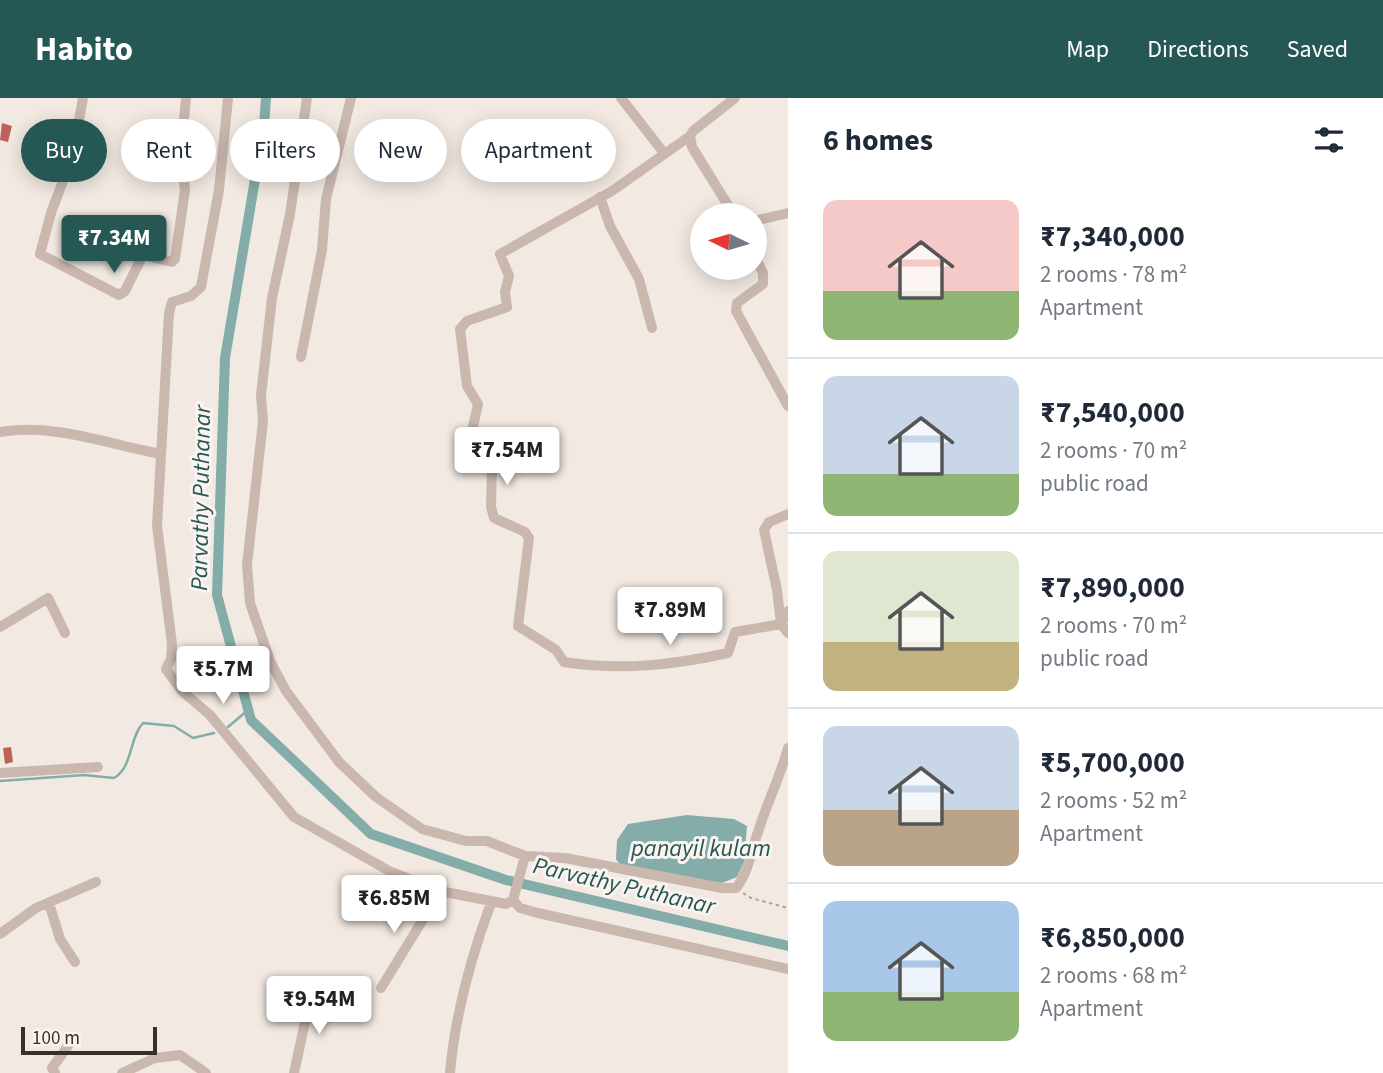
<!DOCTYPE html>
<meta charset="utf-8">
<style>
body{margin:0;font-family:"Source Sans 3",sans-serif;background:#f2f2f3;color:#1f2937;height:100vh;display:flex;flex-direction:column;font-size:26px;white-space:nowrap}
*{box-sizing:border-box;margin:0}
p{font-size:23px;color:#747a83}
.icon{flex:none;width:38px;height:38px;fill:none;stroke:currentColor;stroke-width:2;stroke-linecap:round;stroke-linejoin:round}
.map{position:relative;flex:1;overflow:hidden}
.drawer{display:flex;flex-direction:column;background:#fff;width:595px}
.drawer>*{flex:none}
.banner{position:absolute;left:21px;top:21px;width:662px;height:63px;display:flex;gap:14px}
.needle{width:46px;rotate:275deg}
.fabs{position:absolute;left:690px;top:105px;display:grid;gap:14px}
.fabs a{display:grid;place-items:center;width:77px;height:77px;border-radius:50%;background:#fff;box-shadow:0 4px 18px #0003;font-size:35px}
.scale{position:absolute;left:21px;bottom:18px;width:136px;box-sizing:border-box;padding-left:7px;border:4px solid #392f2c;border-top:0;font-size:19px;line-height:24px;white-space:nowrap;color:#392f2c;-webkit-text-stroke:5px #faf3ef;paint-order:stroke}
.price{position:absolute;translate:-50% -60px;padding:0 16px;border-radius:7px;background:#fff;color:#222;font-size:23px;line-height:46px;filter:drop-shadow(0 2px 4px #0008)}
.price::after{content:'';position:absolute;left:50%;top:42px;width:21px;height:16px;margin-left:-10px;background:inherit;clip-path:polygon(0 0,100% 0,50% 100%)}
.price.selected{background:#255854;color:#fff}
ul{padding:0;list-style:none}
li{display:flex;align-items:center;gap:21px;height:175px;padding:0 35px}
li+li{border-top:2px solid #e0e1e3}
li span{display:grid;place-items:center;flex:none;width:196px;height:140px;border-radius:14px;color:#555}
li>.icon{margin-inline-start:auto}
span .icon{width:84px;height:84px;fill:#fffc;stroke-width:1}
li b{font-size:30px}
h2{display:flex;justify-content:space-between;align-items:center;height:84px;padding:0 35px;font-size:30px}
.tag{padding:0 24px;border-radius:32px;background:#fff;box-shadow:0 4px 18px #0003;font-size:24px;line-height:63px}
.tag.selected{background:#255854;color:#fff}
header{display:flex;align-items:center;gap:42px;box-sizing:border-box;height:98px;padding:0 35px;background:#255854;color:#fff}
header strong{font-size:33px}
nav{display:flex;gap:38px;margin-inline-start:auto;font-size:24px}
main{display:flex;flex:1;min-height:0}
.map>svg:first-child{display:block}
.water{fill:#84ada9}
.lines{fill:none;stroke-linecap:round;stroke-linejoin:round}
.stream{stroke:#84ada9;stroke-width:2.5}
.canal{stroke:#84ada9;stroke-width:10}
.building{fill:#bc6257}
.path{stroke:#b5a299;stroke-width:2;stroke-dasharray:3.5 3.5;stroke-linecap:butt}
.minor{stroke:#cab8af;stroke-width:10}
.labels{text-anchor:middle;dominant-baseline:central;stroke-width:6;stroke-linejoin:round;paint-order:stroke}
.water-label{font-size:24px;font-style:italic;fill:#255854;stroke:#faf3ef}
</style>
<header>
<strong>Habito</strong>
<nav><a>Map</a><a>Directions</a><a>Saved</a></nav>
</header>
<main>
<div class="map">
<svg width="788" height="975" viewBox="0 0 788 975">
<rect width="100%" height="100%" fill="#f2e9e2"/>
<!-- water -->
<path class="water" d="M687,717L734,721L747,728L744,764L737,779L722,785L623,771L616,761L617,742L628,726Z"/>
<g class="lines">
<!-- stream -->
<path class="stream" d="M228,629L248,612
M0,683L84,677L114,680C133,669 129,640 143,625L174,628L193,640L214,635"/>
<!-- canal -->
<path class="canal" d="M266,0L264,28L225,260L217,497L251,622L371,736L506,782L788,848"/>
</g>
<!-- building -->
<path class="building" d="M2,25L12,28L8,44L0,42Z
M11,649L13,664L5,666L3,650Z"/>
<g class="lines">
<!-- path -->
<path class="path" d="M743,795L751,800L788,810"/>
<!-- minor -->
<path class="minor" d="M83,0L73,56L51,115L40,156L119,197L125,193L143,157L172,164L175,161L185,92L181,55L186,0
M228,0L219,92L201,189L191,198L172,204L169,215L157,428L172,546L171,561L166,571L182,593L210,617L294,719L391,774L440,793L506,806L513,802L520,810L538,815L788,871
M307,0L290,116L272,200L261,297L263,323L247,467L250,505L270,563L286,593L339,664L376,699L422,731L466,743H487L525,758L565,760L722,790H736C749,774 751,753 758,734C767,705 780,679 788,650
M621,0L664,55
M735,0L693,33L690,38L612,93L500,156L509,178L505,194L507,209L467,223L460,231L467,288L478,306L468,352C473,362 486,358 492,367L491,409L494,420L525,434L529,440L518,528L556,552L564,564C620,573 673,567 728,555L735,534L781,526L777,492L764,432L769,424L788,416
M690,38L692,49L734,117
M600,99L610,128L639,181L652,230
M754,123L788,115
M754,157L763,175V186L737,205L736,213L788,308
M301,259L322,152L326,101L351,0
M0,334C54,325 108,346 161,356
M788,513L781,526L788,535
M0,529L48,500L65,535
M0,675L98,669
M513,802L525,758
M49,805L60,841L75,864
M0,836L36,810L96,784
M381,890L435,802L437,792
M55,975L52,970L68,948
M122,975L155,960L180,957L206,975
M294,975L312,892
M450,975C455,917 471,859 491,805"/>
</g>
<g class="labels">
<!-- water labels -->
<g class="water-label">
<text transform="translate(201 400) rotate(-89)">Parvathy Puthanar</text>
<text x="701" y="750">panayil kulam</text>
<text transform="translate(624 788) rotate(13)">Parvathy Puthanar</text>
</g>
</g>
</svg>
<div class="fabs">
<a><svg class="needle" viewBox="-14 -14 28 28"><path d="M0-13l5 13h-10z" fill="#e53935"/><path d="M0 13l5-13h-10z" fill="#747a83"/></svg></a>
</div>
<div class="scale">100 m</div>
<b class="price selected" style="left:114px;top:177px">₹7.34M</b>
<b class="price" style="left:507px;top:389px">₹7.54M</b>
<b class="price" style="left:670px;top:549px">₹7.89M</b>
<b class="price" style="left:223px;top:608px">₹5.7M</b>
<b class="price" style="left:394px;top:837px">₹6.85M</b>
<b class="price" style="left:319px;top:938px">₹9.54M</b>
<div class="banner">
<a class="tag selected">Buy</a>
<a class="tag">Rent</a>
<a class="tag">Filters</a>
<a class="tag">New</a>
<a class="tag">Apartment</a>
</div>
</div>
<section class="drawer">
<h2>6 homes<svg class="icon" aria-label="filters" viewBox="0 0 24 24"><path d="M4 7h16M4 17h16"/><circle cx="9" cy="7" r="2"/><circle cx="15" cy="17" r="2"/></svg></h2>
<ul>
<li><span style="background:linear-gradient(#f6c9c9 65%,#8fb573 0)"><svg class="icon" aria-label="home" viewBox="0 0 24 24"><path d="M3 11l9-7 9 7M6 9v11h12V9"/></svg></span><div><b>₹7,340,000</b><p>2 rooms · 78 m²</p><p>Apartment</p></div></li>
<li><span style="background:linear-gradient(#c9d6e8 70%,#8fb573 0)"><svg class="icon" aria-label="home" viewBox="0 0 24 24"><path d="M3 11l9-7 9 7M6 9v11h12V9"/></svg></span><div><b>₹7,540,000</b><p>2 rooms · 70 m²</p><p>public road</p></div></li>
<li><span style="background:linear-gradient(#dfe7d0 65%,#c2b280 0)"><svg class="icon" aria-label="home" viewBox="0 0 24 24"><path d="M3 11l9-7 9 7M6 9v11h12V9"/></svg></span><div><b>₹7,890,000</b><p>2 rooms · 70 m²</p><p>public road</p></div></li>
<li><span style="background:linear-gradient(#c9d6e8 60%,#b9a48a 0)"><svg class="icon" aria-label="home" viewBox="0 0 24 24"><path d="M3 11l9-7 9 7M6 9v11h12V9"/></svg></span><div><b>₹5,700,000</b><p>2 rooms · 52 m²</p><p>Apartment</p></div></li>
<li><span style="background:linear-gradient(#a9c7e8 65%,#8fb573 0)"><svg class="icon" aria-label="home" viewBox="0 0 24 24"><path d="M3 11l9-7 9 7M6 9v11h12V9"/></svg></span><div><b>₹6,850,000</b><p>2 rooms · 68 m²</p><p>Apartment</p></div></li>
</ul>
</section>
</main>
